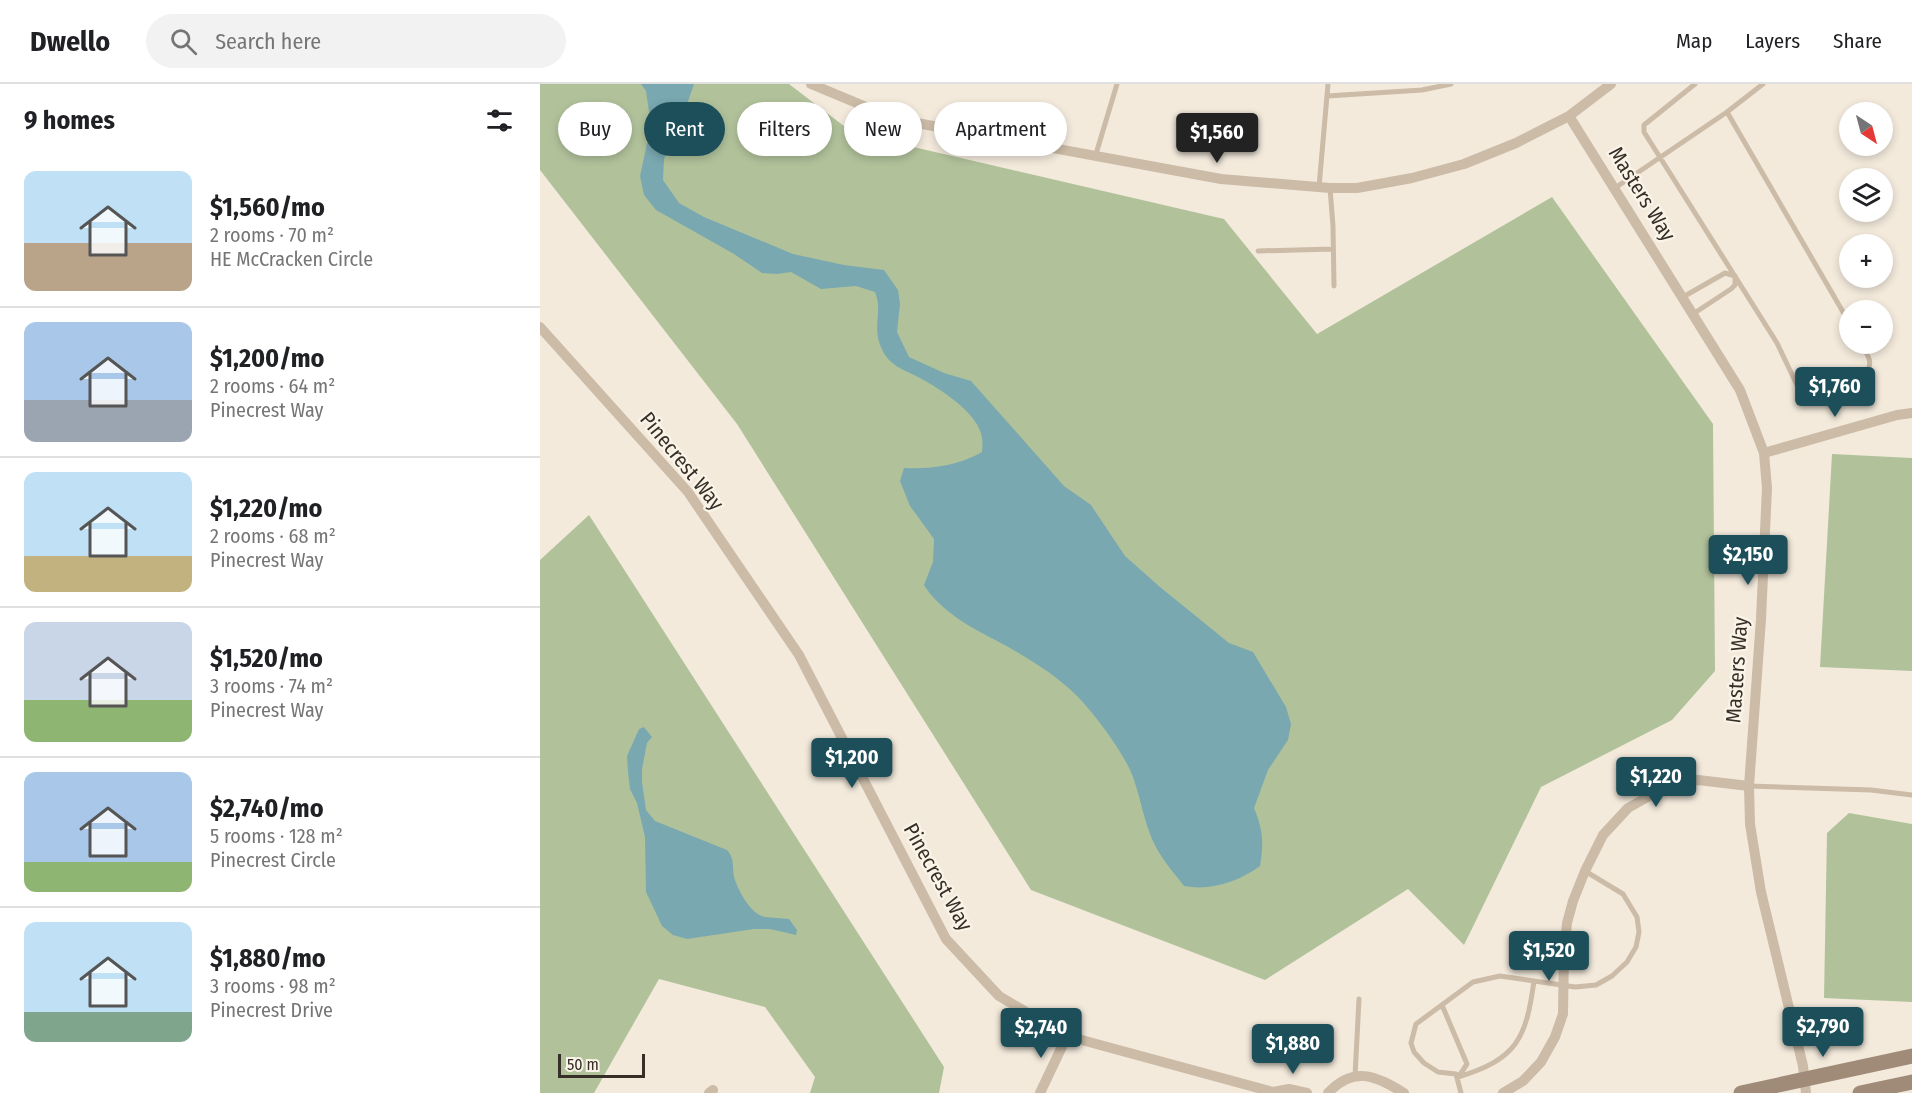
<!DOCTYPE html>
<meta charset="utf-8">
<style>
body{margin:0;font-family:"Fira Sans Condensed",sans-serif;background:#f2f2f2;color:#202124;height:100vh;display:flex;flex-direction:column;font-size:22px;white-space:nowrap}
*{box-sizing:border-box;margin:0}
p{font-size:20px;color:#757577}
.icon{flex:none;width:33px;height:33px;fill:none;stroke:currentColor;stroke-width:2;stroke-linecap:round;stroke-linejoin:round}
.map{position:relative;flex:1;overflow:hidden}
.drawer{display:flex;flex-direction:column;background:#fff;width:540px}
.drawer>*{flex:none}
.top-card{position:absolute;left:18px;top:18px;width:570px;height:54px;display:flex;gap:12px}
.needle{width:39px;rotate:144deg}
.controls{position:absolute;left:1299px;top:18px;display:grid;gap:12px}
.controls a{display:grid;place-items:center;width:54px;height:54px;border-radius:50%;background:#fff;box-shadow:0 3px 9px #0003;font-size:30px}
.scale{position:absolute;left:18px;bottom:15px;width:87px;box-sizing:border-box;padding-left:6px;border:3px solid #372e28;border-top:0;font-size:16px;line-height:21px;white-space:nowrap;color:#372e28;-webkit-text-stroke:4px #faf4e8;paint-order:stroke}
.price{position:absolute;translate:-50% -51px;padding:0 14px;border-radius:6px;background:#1c4f5a;color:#fff;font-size:20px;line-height:39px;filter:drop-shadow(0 2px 3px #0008)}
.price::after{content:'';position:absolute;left:50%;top:36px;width:18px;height:14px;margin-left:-9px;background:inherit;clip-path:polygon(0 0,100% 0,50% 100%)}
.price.active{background:#222;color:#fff}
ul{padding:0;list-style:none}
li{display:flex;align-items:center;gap:18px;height:150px;padding:0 24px}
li+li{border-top:2px solid #e0e0e0}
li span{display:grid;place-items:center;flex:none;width:168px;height:120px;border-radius:12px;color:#555}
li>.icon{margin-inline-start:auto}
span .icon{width:72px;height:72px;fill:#fffc;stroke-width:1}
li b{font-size:26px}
h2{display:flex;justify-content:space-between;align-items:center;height:72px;padding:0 24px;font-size:26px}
.chip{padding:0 21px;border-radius:27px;background:#fff;box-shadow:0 3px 9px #0003;font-size:21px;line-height:54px}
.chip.active{background:#1c4f5a;color:#fff}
header{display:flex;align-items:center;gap:36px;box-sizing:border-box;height:84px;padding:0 30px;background:#fff;border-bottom:2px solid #e0e0e0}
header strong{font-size:28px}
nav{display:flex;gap:33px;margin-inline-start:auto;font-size:21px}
.search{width:420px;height:54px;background:#f2f2f2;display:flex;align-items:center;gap:15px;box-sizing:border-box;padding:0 21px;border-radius:33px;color:#757577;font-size:22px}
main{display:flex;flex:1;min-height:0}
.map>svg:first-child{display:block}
.green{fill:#b1c29b}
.water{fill:#7aa8b0}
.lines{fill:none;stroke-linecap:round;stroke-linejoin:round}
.service{stroke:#cbbba7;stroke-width:5}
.minor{stroke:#cbbba7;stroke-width:10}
.secondary{stroke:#9f8b78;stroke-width:15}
.labels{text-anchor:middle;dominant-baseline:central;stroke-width:4.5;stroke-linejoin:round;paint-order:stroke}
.street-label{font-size:21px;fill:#372e28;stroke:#faf4e8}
</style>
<header>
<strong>Dwello</strong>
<div class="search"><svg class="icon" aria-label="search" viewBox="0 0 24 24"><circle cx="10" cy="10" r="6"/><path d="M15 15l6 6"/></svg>Search here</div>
<nav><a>Map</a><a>Layers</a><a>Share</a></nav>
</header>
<main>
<section class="drawer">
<h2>9 homes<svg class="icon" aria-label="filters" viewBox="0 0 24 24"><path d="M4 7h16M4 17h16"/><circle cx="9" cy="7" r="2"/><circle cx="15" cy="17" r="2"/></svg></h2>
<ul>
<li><span style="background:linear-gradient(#bfe0f5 60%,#b9a48a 0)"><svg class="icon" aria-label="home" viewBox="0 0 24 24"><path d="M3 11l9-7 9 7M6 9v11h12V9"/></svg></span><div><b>$1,560/mo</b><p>2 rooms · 70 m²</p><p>HE McCracken Circle</p></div></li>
<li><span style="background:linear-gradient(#a9c7e8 65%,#9aa5b1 0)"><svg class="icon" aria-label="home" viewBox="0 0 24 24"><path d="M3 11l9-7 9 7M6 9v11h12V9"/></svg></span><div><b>$1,200/mo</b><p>2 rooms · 64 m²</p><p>Pinecrest Way</p></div></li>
<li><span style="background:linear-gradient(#bfe0f5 70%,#c2b280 0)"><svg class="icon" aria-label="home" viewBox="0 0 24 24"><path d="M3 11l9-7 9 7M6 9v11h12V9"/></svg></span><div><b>$1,220/mo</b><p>2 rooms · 68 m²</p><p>Pinecrest Way</p></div></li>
<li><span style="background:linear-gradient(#c9d6e8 65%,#8fb573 0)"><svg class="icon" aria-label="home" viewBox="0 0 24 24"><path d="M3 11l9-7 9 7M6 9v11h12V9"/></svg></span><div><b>$1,520/mo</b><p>3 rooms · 74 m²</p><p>Pinecrest Way</p></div></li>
<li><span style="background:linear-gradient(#a9c7e8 75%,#8fb573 0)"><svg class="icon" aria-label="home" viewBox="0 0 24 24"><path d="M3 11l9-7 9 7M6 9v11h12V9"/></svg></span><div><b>$2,740/mo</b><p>5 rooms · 128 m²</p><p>Pinecrest Circle</p></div></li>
<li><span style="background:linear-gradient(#bfe0f5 75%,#7fa58c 0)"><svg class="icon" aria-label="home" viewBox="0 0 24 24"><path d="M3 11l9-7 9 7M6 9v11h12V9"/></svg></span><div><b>$1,880/mo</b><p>3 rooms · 98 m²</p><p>Pinecrest Drive</p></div></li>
</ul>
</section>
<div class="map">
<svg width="1372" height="1009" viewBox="0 0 1372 1009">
<rect width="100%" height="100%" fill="#f3eadc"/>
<!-- green -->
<path class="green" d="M0,0H249L313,49L684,135L777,250L1012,113L1173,340L1175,587L1132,636L1001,703L924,861L868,805L725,896L491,806L197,340L0,86Z
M1292,370L1372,374V587L1280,583Z
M49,431L404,983L399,1009H270L275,993L225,923L119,895L54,1009H0V476Z
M1309,729L1372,740V918L1284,914L1287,749Z"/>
<!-- water -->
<path class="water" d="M101,0H154L144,29L124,75L123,96L139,119L164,133L253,170L304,181L344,186L358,206L360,220L357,248L369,273L404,289L431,297L524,402L551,421L585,472L620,503L689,559L713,568L746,623L751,640L748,656L728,686L714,724C723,746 724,758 720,782C698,798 671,807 644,802C635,790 624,778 617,765C605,744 602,719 594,696C586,671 556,632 538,613C518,592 485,572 459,558C432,544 401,528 384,501L393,478L394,455L370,422L360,397L364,384C391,385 418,382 442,368C442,364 443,359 442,354C439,329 400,305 380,294C367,287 354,284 345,271C329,244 344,230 335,208L316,202L281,205L251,188L237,190L222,189L194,170L116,126L104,111L100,92L111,41L106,7Z
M104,643L112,653L107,659L102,685V698L106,726L115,737L187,766C195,775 192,782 194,793C198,806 210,830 225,833C233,834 241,834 249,835L257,846L256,851L230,845H214L147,855L133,851L122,842L106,808L105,753L97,719L90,705L88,688L87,672L99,645Z"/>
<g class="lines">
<!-- service -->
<path class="service" d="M1155,0L1104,41V48L1237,259L1257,301L1264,306H1273L1327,288C1334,277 1326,269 1321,260
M787,12L882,6L911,0
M1187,28L1223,0
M556,70L577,0
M779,103L788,0
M790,104L793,142L794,202
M1075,104L1187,28L1310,240
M718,167L792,165
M1143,213L1185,189L1195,192V201L1191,205L1153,230
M1209,702L1331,706L1372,711
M902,921L927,980L919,992
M815,992L819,915
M918,993C977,975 986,955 994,897
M921,1009L916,990L898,988L884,979L874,968L871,959L876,940L933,898L960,892L1035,903L1056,901L1072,892L1087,878L1096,863L1099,848L1097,833L1083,810L1045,787"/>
<!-- minor -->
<path class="minor" d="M271,0L355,35L681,95L790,104H817L872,94L924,80L976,59L1029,32L1071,0
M1029,32L1200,306L1224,369L1227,404L1221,535L1209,702L1210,740L1221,808L1263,982L1266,1009
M0,243L148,408L259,571L406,855L459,912L527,952L733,1008L749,1005L767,1009
M1224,369L1357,331L1372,329
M169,1009L173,1006
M500,1009L527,952
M788,1009C814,981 836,992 864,1009
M963,1009L983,997L1001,978L1015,953L1023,930L1024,869L1027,839L1033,817L1045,787L1063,751L1088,724L1127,702L1158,696L1209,702"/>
<!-- secondary -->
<path class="secondary" d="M1201,1009L1372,972
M1320,1009L1372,998"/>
</g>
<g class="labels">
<!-- street labels -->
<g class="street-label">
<text transform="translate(1102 110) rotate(58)">Masters Way</text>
<text transform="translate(142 377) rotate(51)">Pinecrest Way</text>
<text transform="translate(1197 586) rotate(-86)">Masters Way</text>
<text transform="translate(398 793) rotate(61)">Pinecrest Way</text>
</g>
</g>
</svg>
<div class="controls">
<a><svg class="needle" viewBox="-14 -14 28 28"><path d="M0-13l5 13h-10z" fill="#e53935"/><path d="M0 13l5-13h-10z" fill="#757577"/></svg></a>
<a><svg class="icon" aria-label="layers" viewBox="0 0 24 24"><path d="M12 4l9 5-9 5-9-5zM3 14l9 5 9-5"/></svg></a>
<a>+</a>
<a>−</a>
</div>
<div class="scale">50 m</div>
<b class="price active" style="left:677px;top:80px">$1,560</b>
<b class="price" style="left:1295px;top:334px">$1,760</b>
<b class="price" style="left:1208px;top:502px">$2,150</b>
<b class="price" style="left:312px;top:705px">$1,200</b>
<b class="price" style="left:1116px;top:724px">$1,220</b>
<b class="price" style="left:1009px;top:898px">$1,520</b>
<b class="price" style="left:1283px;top:974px">$2,790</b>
<b class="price" style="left:501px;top:975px">$2,740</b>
<b class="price" style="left:753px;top:991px">$1,880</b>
<div class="top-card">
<a class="chip">Buy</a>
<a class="chip active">Rent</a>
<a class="chip">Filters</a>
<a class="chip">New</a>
<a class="chip">Apartment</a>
</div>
</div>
</main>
